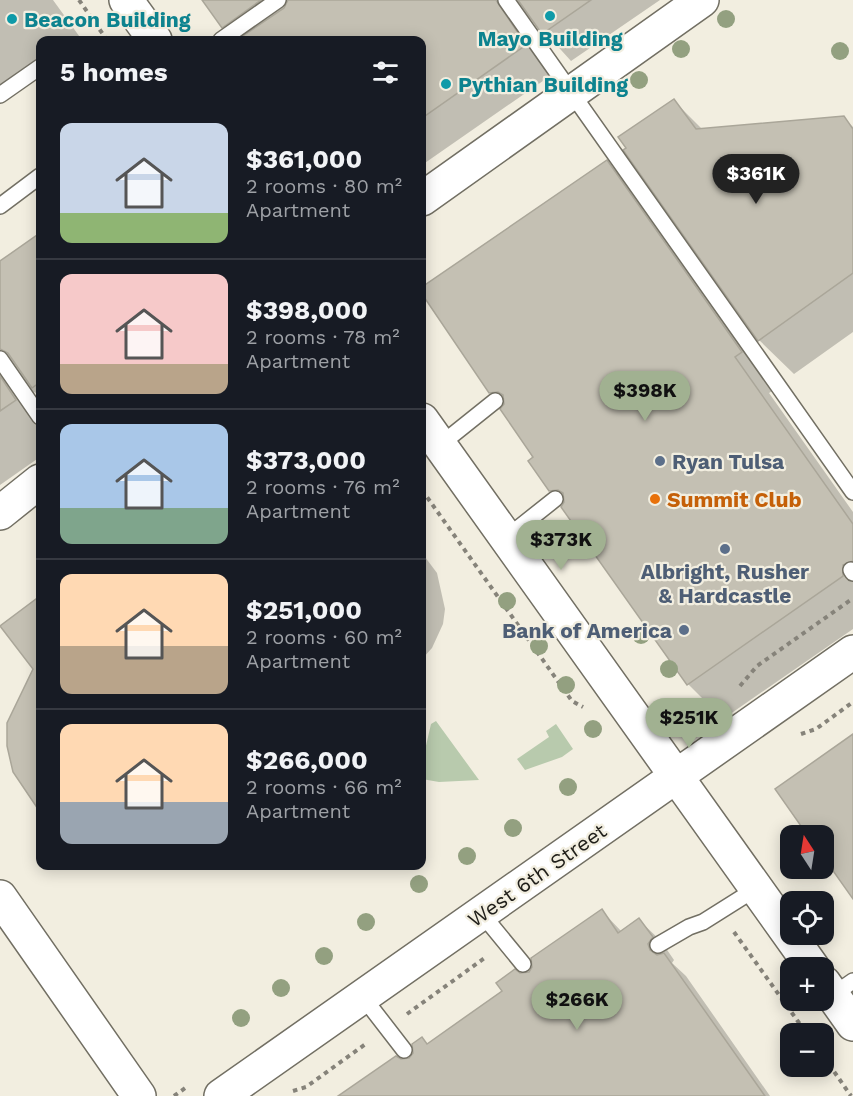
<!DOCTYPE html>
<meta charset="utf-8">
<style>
body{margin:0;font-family:"Work Sans",sans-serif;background:#20242c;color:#f1f3f6;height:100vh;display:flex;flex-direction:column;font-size:22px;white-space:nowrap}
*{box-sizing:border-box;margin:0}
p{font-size:20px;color:#9ea1a6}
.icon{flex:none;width:33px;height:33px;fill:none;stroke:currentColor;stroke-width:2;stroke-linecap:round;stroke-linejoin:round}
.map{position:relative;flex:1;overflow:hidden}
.drawer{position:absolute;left:36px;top:36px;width:390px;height:834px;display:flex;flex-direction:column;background:#171b24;border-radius:12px;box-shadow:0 3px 15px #0003}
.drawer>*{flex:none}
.needle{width:39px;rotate:348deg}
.buttons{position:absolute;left:780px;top:825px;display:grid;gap:12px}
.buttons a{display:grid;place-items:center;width:54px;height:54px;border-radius:12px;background:#171b24;box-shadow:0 3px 15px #0003;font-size:30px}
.price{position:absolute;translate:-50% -51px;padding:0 14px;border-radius:21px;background:#a1b191;color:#111;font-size:20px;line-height:39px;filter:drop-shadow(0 2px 3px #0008)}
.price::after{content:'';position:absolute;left:50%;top:36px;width:18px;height:14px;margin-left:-9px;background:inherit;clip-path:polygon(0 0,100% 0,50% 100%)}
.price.on{background:#222;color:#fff}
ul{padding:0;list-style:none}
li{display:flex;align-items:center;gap:18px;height:150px;padding:0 24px}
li+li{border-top:2px solid #363941}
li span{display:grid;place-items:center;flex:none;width:168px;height:120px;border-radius:12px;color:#555}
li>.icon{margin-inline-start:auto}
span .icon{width:72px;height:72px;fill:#fffc;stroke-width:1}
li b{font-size:26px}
h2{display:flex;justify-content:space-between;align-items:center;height:72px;padding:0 24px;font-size:26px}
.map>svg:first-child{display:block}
.green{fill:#b8caad}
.shadow{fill:#0003}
.building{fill:#c4c0b3;stroke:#aaa699;stroke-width:1.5}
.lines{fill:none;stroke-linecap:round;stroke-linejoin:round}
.lane-casing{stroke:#726f63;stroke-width:18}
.secondary-casing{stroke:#726f63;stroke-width:36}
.path{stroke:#86837a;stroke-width:4;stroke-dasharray:4.5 4.5;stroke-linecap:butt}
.lane{stroke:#fff;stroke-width:15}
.secondary{stroke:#fff;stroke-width:33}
.tree{fill:#93a080}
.culture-dot{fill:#0f9aa8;stroke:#f2eee0;stroke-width:2}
.service-dot{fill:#5c6f8a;stroke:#f2eee0;stroke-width:2}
.food-dot{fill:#e8710a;stroke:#f2eee0;stroke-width:2}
.labels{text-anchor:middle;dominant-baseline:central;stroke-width:4.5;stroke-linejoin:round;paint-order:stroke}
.culture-label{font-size:21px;font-weight:bold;fill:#0d838f;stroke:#f2eee0;text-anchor:start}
.service-label{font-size:21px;font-weight:bold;fill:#4e5e75;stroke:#f2eee0;text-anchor:start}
.food-label{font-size:21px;font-weight:bold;fill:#c56008;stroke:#f2eee0;text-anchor:start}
.street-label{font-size:21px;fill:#201f1a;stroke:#f2eee0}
</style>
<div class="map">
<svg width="853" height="1096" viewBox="0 0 853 1096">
<rect width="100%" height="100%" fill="#f2eee0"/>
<!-- green -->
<path class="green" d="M436,721L479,780L439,782L422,779V763L431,724Z
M556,724L573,749L562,757L525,770L517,759L549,737L546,731Z"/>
<!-- shadow -->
<path class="shadow" d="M0,0H53L82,40H40V74L0,102Z
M204,0H660L571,61L533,19H529L524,25L553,74L422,165V40H238L219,21Z
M674,101L703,130L843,118L853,127V332L794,374L759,340Z
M607,162L643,198L777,388L769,393L853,512V629L723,719L688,684L564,504L550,490L504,406L490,392L422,291V289Z
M40,235V395L34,392L30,400L40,419V457L0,485V263Z
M422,553L437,573L445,609L443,624L432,648L422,659Z
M40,598V676L1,625Z
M40,677V804L28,791L21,698Z
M602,911L622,932L639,920L661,941L674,960L672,963L686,976L770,1096H341L400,1061L410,1059L505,991L520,975L530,973Z"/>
<!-- building -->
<path class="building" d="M202,0H261L222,28Z
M288,0H496L526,45L422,118V40H237L284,8Z
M518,0H591L542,34Z
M674,99L696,129L844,116L853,129V273L758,341L623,150L626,148L618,137Z
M607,160L742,352L735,357L853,524V561L843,565V576L687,685L561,507L564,502L563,493L558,490L549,491L528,461L533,457L500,409L504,404L503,395L498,392L489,393L422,294V287Z
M40,233V382L32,388L8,353L0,349V261Z
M0,376L16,400L0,411Z
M40,596V812L13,772L7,746V723L33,669L0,626Z
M853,734V899L824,858V836H808L775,789Z
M602,909L618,933L639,918L653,937L648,944L650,950L657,955L664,953L765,1096H338L396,1056L401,1059L409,1058L413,1053L412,1044L422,1037L427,1044L502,991L496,983L515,969L520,973L529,972L532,967L531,958Z"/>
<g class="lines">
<defs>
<path id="lane" d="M506,0L853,492
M221,40L278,0
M0,95L40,67
M0,206L40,176
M0,359L40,417
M440,445L495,401
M506,538L555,499
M851,570L853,573
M482,914L523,964
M658,945L689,927L703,922L757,888
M833,995L853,981
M363,997L404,1050"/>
<path id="secondary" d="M126,0L155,40
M422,199L702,0
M422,420L813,968
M0,513L40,481
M0,897L139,1096
M824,983L853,1024
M221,1096L853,652"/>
</defs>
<!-- lane casing -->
<use href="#lane" class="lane-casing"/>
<!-- secondary casing -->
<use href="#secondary" class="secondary-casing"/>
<!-- path -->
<path class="path" d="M79,0L107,40
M422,490L572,701L583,707
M740,686L757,666L852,599
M801,734L816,729L853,702
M734,932L807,1034
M407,1014L486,957
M824,1057L851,1096
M293,1091L306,1087L367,1043
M174,1096L188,1086"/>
<!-- lane -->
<use href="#lane" class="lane"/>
<!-- secondary -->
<use href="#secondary" class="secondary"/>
</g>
<!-- trees -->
<g class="tree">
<circle cx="726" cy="19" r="9"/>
<circle cx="681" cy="49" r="9"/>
<circle cx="840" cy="51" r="9"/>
<circle cx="639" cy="80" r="9"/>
<circle cx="507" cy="601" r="9"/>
<circle cx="641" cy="635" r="9"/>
<circle cx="539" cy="646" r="9"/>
<circle cx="669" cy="669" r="9"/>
<circle cx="566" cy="685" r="9"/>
<circle cx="593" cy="729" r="9"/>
<circle cx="568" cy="787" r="9"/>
<circle cx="513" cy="828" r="9"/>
<circle cx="467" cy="856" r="9"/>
<circle cx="419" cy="884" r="9"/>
<circle cx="366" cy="922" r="9"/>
<circle cx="324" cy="956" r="9"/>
<circle cx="281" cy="988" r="9"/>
<circle cx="241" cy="1018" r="9"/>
</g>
<!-- markers -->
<g class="culture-dot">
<circle cx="550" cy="16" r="6"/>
<circle cx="12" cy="19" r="6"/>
<circle cx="446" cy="84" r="6"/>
</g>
<g class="service-dot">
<circle cx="660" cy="461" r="6"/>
<circle cx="725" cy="549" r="6"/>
<circle cx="684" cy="630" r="6"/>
</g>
<circle class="food-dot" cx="655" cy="499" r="6"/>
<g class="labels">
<!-- culture labels -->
<g class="culture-label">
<text x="24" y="19">Beacon Building</text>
<text x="550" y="38" text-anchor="middle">Mayo Building</text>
<text x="458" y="84">Pythian Building</text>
</g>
<!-- service labels -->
<g class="service-label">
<text x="672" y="461">Ryan Tulsa</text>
<text x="725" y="571" text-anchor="middle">Albright, Rusher<tspan x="725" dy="24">&amp; Hardcastle</tspan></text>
<text x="672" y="630" text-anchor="end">Bank of America</text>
</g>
<!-- food labels -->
<g class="food-label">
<text x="667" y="499">Summit Club</text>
</g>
<!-- street labels -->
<g class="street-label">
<text transform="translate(537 875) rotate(-35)">West 6th Street</text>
</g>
</g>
</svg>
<div class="buttons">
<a><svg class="needle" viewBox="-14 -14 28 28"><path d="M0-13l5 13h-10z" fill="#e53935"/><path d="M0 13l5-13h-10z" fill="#9ea1a6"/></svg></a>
<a><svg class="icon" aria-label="locate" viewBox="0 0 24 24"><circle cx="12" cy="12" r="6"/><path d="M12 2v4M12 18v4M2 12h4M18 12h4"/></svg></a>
<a>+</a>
<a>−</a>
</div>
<b class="price on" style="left:756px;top:205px">$361K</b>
<b class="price" style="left:645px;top:422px">$398K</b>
<b class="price" style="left:561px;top:571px">$373K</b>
<b class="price" style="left:689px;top:749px">$251K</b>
<b class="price" style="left:577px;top:1031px">$266K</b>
<section class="drawer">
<h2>5 homes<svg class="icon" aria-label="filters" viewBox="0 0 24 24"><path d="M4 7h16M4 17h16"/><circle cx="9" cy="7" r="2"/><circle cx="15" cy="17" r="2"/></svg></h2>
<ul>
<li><span style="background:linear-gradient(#c9d6e8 75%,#8fb573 0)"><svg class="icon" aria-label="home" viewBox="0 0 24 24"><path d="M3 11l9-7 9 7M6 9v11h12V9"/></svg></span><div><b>$361,000</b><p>2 rooms · 80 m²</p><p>Apartment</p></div></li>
<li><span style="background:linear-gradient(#f6c9c9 75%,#b9a48a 0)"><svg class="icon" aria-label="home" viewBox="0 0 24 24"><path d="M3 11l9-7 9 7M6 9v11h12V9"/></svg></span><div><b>$398,000</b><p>2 rooms · 78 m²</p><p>Apartment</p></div></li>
<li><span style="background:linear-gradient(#a9c7e8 70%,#7fa58c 0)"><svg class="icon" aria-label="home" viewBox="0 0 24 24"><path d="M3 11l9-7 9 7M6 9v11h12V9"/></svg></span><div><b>$373,000</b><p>2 rooms · 76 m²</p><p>Apartment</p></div></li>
<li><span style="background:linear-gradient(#ffd9b3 60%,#b9a48a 0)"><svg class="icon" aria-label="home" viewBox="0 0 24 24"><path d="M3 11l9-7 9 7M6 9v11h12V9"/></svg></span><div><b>$251,000</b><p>2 rooms · 60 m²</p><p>Apartment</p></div></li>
<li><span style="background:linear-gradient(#ffd9b3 65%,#9aa5b1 0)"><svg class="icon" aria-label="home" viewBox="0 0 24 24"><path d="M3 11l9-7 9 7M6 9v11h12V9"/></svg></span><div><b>$266,000</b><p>2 rooms · 66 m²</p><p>Apartment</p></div></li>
</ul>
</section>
</div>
